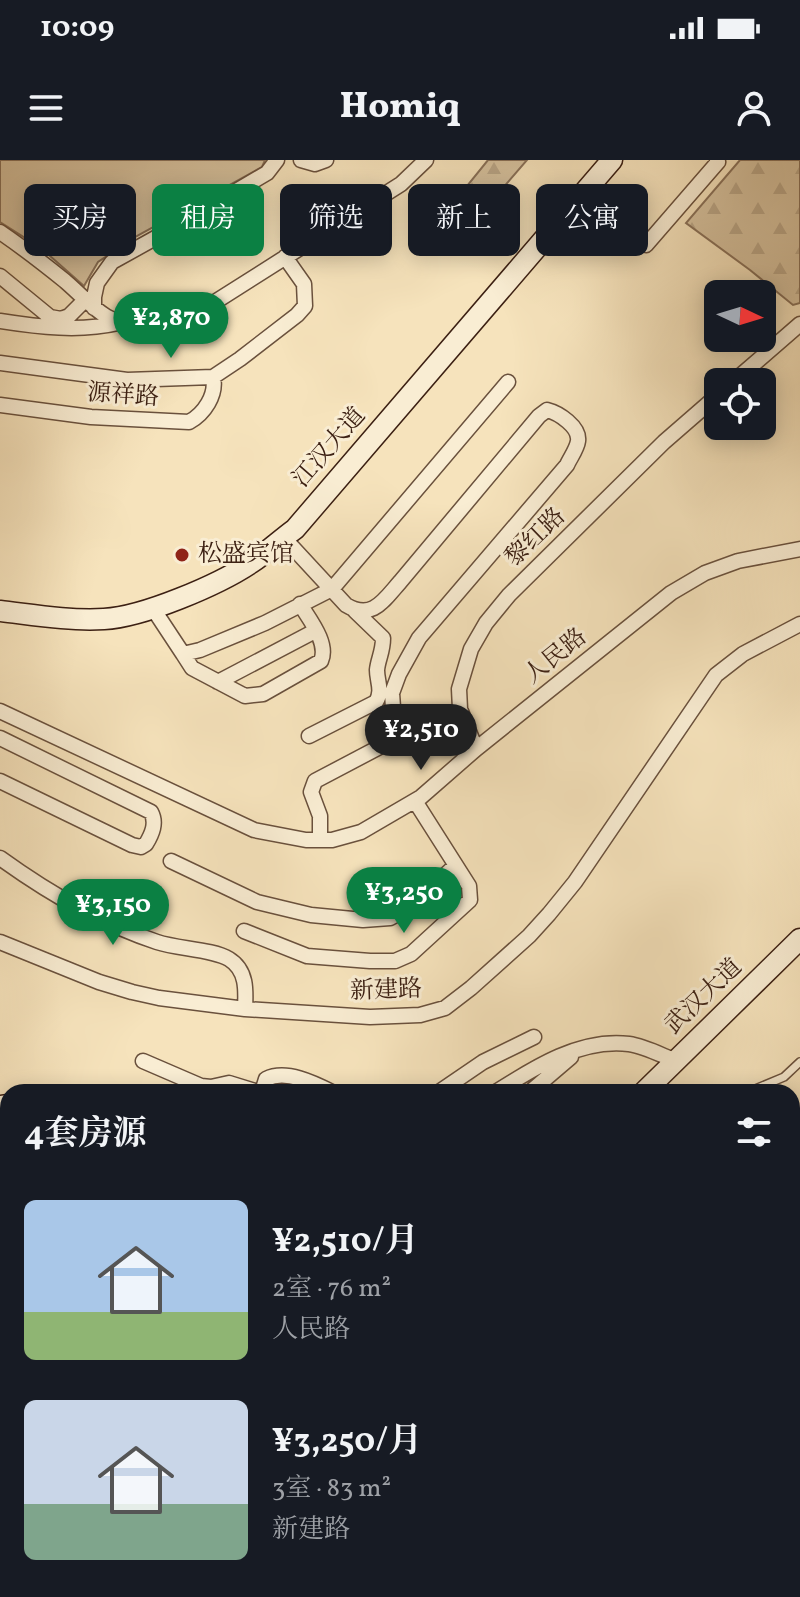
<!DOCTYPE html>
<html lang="zh">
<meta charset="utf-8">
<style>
body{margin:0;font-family:Vollkorn,"Noto Serif SC",serif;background:#242831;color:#f1f3f6;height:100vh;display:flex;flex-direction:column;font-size:30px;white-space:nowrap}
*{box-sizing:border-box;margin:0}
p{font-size:26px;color:#9ea1a6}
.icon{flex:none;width:44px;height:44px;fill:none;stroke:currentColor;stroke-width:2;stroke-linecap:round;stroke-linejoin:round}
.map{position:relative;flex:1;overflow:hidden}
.panel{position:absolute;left:0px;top:924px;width:800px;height:514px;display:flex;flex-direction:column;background:#171b24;border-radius:24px 24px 0 0;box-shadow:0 4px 20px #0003}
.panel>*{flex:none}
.banner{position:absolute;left:24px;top:24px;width:752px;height:72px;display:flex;gap:16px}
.needle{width:52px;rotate:94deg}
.controls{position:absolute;left:704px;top:120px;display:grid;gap:16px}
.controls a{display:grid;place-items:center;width:72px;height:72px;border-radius:12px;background:#171b24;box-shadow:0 4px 20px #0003;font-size:40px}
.price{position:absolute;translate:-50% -68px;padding:0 18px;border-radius:28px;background:#0b8043;color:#fff;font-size:26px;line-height:52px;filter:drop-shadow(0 2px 4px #0008)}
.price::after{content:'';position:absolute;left:50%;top:48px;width:24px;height:18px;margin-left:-12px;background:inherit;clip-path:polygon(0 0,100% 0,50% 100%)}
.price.selected{background:#222;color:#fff}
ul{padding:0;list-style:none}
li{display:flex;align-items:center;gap:24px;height:200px;padding:0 24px}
li span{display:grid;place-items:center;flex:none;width:224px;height:160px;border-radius:12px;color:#555}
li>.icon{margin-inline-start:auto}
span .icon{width:96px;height:96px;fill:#fffc;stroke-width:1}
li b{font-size:34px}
h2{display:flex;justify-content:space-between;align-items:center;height:96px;padding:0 24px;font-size:34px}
.chip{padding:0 28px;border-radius:12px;background:#171b24;box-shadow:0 4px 20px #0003;font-size:28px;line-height:72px}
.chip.selected{background:#0b8043;color:#fff}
.status{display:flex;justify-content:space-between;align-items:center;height:56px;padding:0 40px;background:#171b24;direction:ltr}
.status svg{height:22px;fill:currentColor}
header{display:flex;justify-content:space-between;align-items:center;height:104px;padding:0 24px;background:#171b24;font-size:36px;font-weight:800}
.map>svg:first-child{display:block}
.forest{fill:url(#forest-firs);stroke:#897159;stroke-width:2}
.park{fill:#d6c29f;stroke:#897159;stroke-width:2}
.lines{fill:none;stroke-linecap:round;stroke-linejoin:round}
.service-casing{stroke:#6a513d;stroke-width:10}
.minor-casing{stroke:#6a513d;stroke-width:17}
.secondary-casing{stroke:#3c2013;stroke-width:23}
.service{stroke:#f9edd3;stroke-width:7}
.minor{stroke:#f9edd3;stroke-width:14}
.secondary{stroke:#f9edd3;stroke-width:20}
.poi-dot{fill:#8f2418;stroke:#f9edd3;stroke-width:3}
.labels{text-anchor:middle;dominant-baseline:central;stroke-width:6;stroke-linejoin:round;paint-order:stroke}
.street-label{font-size:24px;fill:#3c2013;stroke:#f9edd3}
.poi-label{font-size:24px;fill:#3c2013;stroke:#f9edd3;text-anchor:start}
</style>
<div class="status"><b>10:09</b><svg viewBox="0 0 49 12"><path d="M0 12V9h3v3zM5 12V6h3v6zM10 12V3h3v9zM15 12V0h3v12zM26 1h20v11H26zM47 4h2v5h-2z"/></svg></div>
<header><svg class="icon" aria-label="menu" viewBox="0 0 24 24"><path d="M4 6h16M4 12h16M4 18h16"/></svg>Homiq<svg class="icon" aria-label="person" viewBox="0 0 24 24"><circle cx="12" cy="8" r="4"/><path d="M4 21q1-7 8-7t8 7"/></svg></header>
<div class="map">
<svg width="800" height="1437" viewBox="0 0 800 1437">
<defs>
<pattern id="forest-firs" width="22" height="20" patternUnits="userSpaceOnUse" patternTransform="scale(2)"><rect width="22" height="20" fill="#d6c29f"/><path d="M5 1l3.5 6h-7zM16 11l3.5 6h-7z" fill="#b9a688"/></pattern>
</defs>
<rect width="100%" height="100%" fill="#f6e3bc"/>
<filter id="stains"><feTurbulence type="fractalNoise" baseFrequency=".0025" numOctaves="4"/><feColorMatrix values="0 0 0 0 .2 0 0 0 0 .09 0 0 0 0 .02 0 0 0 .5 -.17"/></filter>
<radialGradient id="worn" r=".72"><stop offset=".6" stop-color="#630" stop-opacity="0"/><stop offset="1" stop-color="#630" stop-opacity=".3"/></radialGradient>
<!-- forest -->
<path class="forest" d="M488,0H527L476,59L454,42Z
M740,0H800V143L793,145L750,110L686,63Z
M800,1069V1186L792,1190V1073Z"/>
<!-- park -->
<path class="park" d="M0,0H265L262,7L135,77L98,102L84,126L41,88L0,62Z"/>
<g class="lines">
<defs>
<path id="service" d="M748,932L784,917L800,902"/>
<path id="minor" d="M301,0L315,4L326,0
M0,72C22,87 44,104 65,121C94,146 102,163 143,167C157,169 172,167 185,161L401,24L426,0
M646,85L718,2L717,0
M0,116L50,157L61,159L69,156L85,140
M94,148V137L97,123L112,102L175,67L267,13L277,0
M0,161C38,167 80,172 118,163
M0,203L127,220L213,217L240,199L297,155L305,146L304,124L285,97
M733,222L800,164
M0,245L91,257L189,262C204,254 217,235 213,217
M284,378L346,445C372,461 384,440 400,422L539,256L547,250C559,253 580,267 578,281C577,289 570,298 567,305L419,478L399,514L392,533L395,576L391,581L315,621L311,632L320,656V680
M152,447L183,494L200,490L265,463L332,429L508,222
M183,494L192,508L245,536L263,534L321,501C329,483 309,459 300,444
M218,522L315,471
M0,551L254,670L306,680H332L361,672L421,637L476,589L671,433L705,413L738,401L800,389
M309,576L376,542C383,530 377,522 377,510C378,499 383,492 383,478L355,451
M0,578L151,652C157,663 152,674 146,684L141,687L132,685L0,621
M476,589L460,549L459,529L471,489L486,463L509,435L664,282L718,235
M0,698C47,732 102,764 157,782C178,789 212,789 229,799C247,810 246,830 245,849
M171,701L257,742L311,755L363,760L390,758L412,746L455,706
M244,771L307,796L370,801H395L411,794L470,740L469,726L415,641
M0,782L99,822L132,832L159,838L245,849L370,857L420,855L445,848L471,828L529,776L549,754L575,722L716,515L743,494L800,464
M143,901L201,926L211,927L229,923L258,932
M262,932L266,919C286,909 314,923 332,932
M439,932L483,902L534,877
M496,932C535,907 581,878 629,884C644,886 661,895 676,901
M530,932L571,897
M0,1069L8,1063
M792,1203L800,1201
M0,1273L8,1260
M792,1281L797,1283L800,1289
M792,1333L800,1330
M0,1347L8,1338
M0,1435L8,1429"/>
<path id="secondary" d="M0,451C34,455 69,461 104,459C143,457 218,425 251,403C266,393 280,380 295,369L612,0
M644,932L800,779
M0,946L8,945
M792,1041L800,1038
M792,1403L800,1400
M466,1430L484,1437
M147,1437L159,1430
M693,1437L714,1430"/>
</defs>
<!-- service casing -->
<use href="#service" class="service-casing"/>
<!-- minor casing -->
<use href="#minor" class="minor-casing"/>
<!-- secondary casing -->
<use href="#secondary" class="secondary-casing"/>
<!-- service -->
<use href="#service" class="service"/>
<!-- minor -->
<use href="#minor" class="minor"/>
<!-- secondary -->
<use href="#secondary" class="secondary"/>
</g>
<!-- markers -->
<circle class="poi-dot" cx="182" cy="395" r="8"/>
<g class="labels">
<!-- street labels -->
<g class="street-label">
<text transform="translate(123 236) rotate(4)">源祥路</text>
<text transform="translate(330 288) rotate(-49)">江汉大道</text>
<text transform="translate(536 378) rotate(-44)">黎红路</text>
<text transform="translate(556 497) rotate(-39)">人民路</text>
<text transform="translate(386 831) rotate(-2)">新建路</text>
<text transform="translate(704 837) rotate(-44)">武汉大道</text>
</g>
<!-- poi labels -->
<g class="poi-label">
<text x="198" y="395">松盛宾馆</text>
</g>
</g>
<rect width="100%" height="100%" filter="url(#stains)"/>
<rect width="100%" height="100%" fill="url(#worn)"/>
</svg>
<div class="controls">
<a><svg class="needle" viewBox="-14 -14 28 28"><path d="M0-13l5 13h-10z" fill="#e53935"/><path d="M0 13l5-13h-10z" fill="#9ea1a6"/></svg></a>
<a><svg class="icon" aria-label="locate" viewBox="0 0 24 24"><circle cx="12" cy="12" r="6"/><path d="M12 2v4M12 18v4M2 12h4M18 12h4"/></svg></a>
</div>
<b class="price" style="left:171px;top:200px">¥2,870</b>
<b class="price selected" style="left:421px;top:612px">¥2,510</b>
<b class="price" style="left:404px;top:775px">¥3,250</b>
<b class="price" style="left:113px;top:787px">¥3,150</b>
<div class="banner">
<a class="chip">买房</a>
<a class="chip selected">租房</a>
<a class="chip">筛选</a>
<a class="chip">新上</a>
<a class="chip">公寓</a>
</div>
<section class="panel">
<h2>4套房源<svg class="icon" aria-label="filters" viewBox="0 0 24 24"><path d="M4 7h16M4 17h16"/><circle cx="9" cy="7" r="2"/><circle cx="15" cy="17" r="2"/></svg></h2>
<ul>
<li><span style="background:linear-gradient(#a9c7e8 70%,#8fb573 0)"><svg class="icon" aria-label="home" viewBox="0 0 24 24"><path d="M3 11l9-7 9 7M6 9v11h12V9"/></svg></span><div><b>¥2,510/月</b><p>2室 · 76 m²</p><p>人民路</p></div></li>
<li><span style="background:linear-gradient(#c9d6e8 65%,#7fa58c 0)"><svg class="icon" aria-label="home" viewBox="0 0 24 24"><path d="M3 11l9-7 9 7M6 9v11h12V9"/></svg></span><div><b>¥3,250/月</b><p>3室 · 83 m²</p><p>新建路</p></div></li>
</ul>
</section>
</div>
